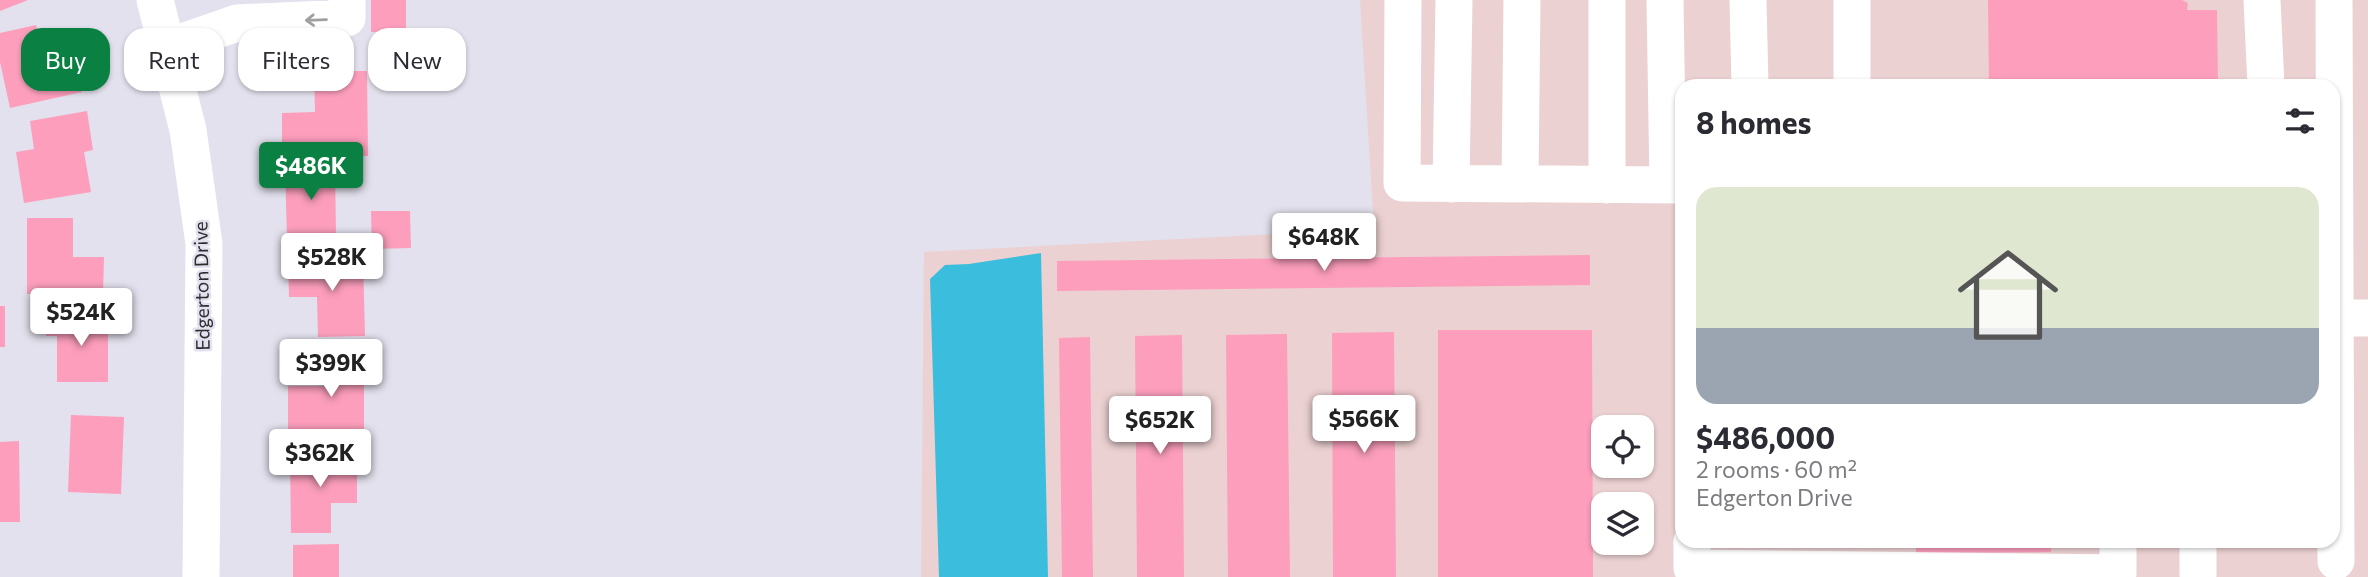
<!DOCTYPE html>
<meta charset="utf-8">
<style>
body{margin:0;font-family:Commissioner,sans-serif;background:#f7f7f7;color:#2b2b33;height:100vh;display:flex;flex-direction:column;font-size:26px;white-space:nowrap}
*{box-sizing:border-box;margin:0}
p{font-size:23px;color:#7c7c81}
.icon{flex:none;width:38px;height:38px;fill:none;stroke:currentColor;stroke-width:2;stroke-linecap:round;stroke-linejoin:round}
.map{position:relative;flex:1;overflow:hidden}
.drawer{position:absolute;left:1675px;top:79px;width:665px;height:469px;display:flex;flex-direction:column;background:#fff;border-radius:21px;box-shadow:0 2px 5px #0004}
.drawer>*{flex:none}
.guide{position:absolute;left:21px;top:28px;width:665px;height:63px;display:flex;gap:14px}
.controls{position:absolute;left:1591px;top:415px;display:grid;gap:14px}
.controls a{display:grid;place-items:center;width:63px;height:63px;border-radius:14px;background:#fff;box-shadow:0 2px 5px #0004;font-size:35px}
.price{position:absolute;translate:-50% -60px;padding:0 16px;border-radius:7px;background:#fff;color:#222;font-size:23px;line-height:46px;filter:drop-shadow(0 2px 4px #0008)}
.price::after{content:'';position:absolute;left:50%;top:42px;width:21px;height:16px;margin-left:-10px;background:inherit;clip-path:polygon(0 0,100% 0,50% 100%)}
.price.selected{background:#0b8043;color:#fff}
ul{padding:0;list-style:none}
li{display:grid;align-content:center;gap:14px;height:371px;padding:0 21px}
li span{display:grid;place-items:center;height:217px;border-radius:21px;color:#555}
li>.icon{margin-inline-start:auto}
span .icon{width:126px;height:126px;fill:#fffc;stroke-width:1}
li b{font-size:30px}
h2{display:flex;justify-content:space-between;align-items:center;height:84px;padding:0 21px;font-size:30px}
.chip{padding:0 24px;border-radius:21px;background:#fff;box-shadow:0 2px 5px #0004;font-size:24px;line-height:63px}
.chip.selected{background:#0b8043;color:#fff}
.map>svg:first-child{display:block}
.commercial{fill:#ecd1d2;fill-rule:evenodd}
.water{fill:#3bbedd}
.building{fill:#fc9ebc}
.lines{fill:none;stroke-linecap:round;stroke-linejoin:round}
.minor{stroke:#fff;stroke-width:37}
.oneway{stroke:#a0a0a2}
.labels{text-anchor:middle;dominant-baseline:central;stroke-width:5;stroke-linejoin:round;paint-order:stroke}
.street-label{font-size:19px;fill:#2d2d31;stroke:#e2e1ed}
</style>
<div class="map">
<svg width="2368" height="577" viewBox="0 0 2368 577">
<rect width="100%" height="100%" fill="#e2e1ed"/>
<!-- commercial -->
<path class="commercial" d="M1360,0H2368V577H921L924,252L1374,229ZM1682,86H2333V541H1682ZM1603,427H1642V466H1603ZM1603,504H1642V542H1603Z"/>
<!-- water -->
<path class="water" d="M1041,253L1048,577H939L930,279L945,265L969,264Z"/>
<!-- building -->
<path class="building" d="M0,0H28L0,11Z
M371,0H406V32H371Z
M1988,0H2182L2188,3L2187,10H2217L2218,86H1989Z
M36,25L44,62L74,56L82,92L10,108L0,62V33Z
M314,71H367L368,156L282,157V113L315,112Z
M87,111L93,150L84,152L91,192L24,203L16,152L34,149L30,121Z
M335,168L336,236L287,237L285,169Z
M371,211H410L411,248L372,249Z
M27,218H73V257H104L103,294H27Z
M1590,255V285L1057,291V261Z
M363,258L365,336L318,337L317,297H289L288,259Z
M0,306H5V347H0Z
M46,316H108V382H57V336H46Z
M1438,330H1592L1593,577H1438Z
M1394,332L1396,577H1333L1332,333Z
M1287,334L1290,577H1228L1226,335Z
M1182,335L1184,577H1137L1135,336Z
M1090,337L1093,577H1062L1059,338Z
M325,355H364V431H288V386H325Z
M71,415L124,417L121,494L68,492Z
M19,441L20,522H0V442Z
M290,454H357V503H331V533H291Z
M1916,541H2051V552L1916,553Z
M339,544V577H293V545Z"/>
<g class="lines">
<!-- minor -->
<path class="minor" d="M155,0L188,130L204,244L201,577
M1403,0L1402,183L1682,185
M1607,0V185
M1665,0L1668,185
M1748,0L1750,86
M1852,0V86
M2262,0L2266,86
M2334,0L2336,561
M168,47L237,23L347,18V0
M1451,184L1454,0
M1520,184L1522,0
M2333,318H2368
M1692,541V568L2118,573V541
M2198,574V541"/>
</g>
<!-- one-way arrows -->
<defs><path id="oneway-shaft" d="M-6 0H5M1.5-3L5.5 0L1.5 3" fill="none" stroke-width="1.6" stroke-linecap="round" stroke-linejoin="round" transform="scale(1.75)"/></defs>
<use class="oneway" href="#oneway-shaft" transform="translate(316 20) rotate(178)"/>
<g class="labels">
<!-- street labels -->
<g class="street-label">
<text transform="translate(201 286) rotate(-91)">Edgerton Drive</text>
</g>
</g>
</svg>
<div class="controls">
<a><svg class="icon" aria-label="locate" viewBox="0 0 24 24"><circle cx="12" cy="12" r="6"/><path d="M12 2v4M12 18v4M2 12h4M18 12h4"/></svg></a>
<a><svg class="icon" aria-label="layers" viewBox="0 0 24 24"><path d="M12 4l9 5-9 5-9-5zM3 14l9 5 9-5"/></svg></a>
</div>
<b class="price selected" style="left:311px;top:202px">$486K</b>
<b class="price" style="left:1324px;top:273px">$648K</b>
<b class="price" style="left:332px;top:293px">$528K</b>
<b class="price" style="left:81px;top:348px">$524K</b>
<b class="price" style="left:331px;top:399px">$399K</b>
<b class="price" style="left:1364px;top:455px">$566K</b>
<b class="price" style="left:1160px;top:456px">$652K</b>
<b class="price" style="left:320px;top:489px">$362K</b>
<div class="guide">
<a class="chip selected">Buy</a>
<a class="chip">Rent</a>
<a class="chip">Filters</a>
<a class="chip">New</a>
</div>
<section class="drawer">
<h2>8 homes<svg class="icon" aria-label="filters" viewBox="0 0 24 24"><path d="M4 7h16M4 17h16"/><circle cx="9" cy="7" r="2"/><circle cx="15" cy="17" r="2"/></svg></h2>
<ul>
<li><span style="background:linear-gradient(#dfe7d0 65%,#9aa5b1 0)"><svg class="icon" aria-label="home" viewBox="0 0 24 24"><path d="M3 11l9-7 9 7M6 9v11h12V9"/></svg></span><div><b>$486,000</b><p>2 rooms · 60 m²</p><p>Edgerton Drive</p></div></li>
</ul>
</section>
</div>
